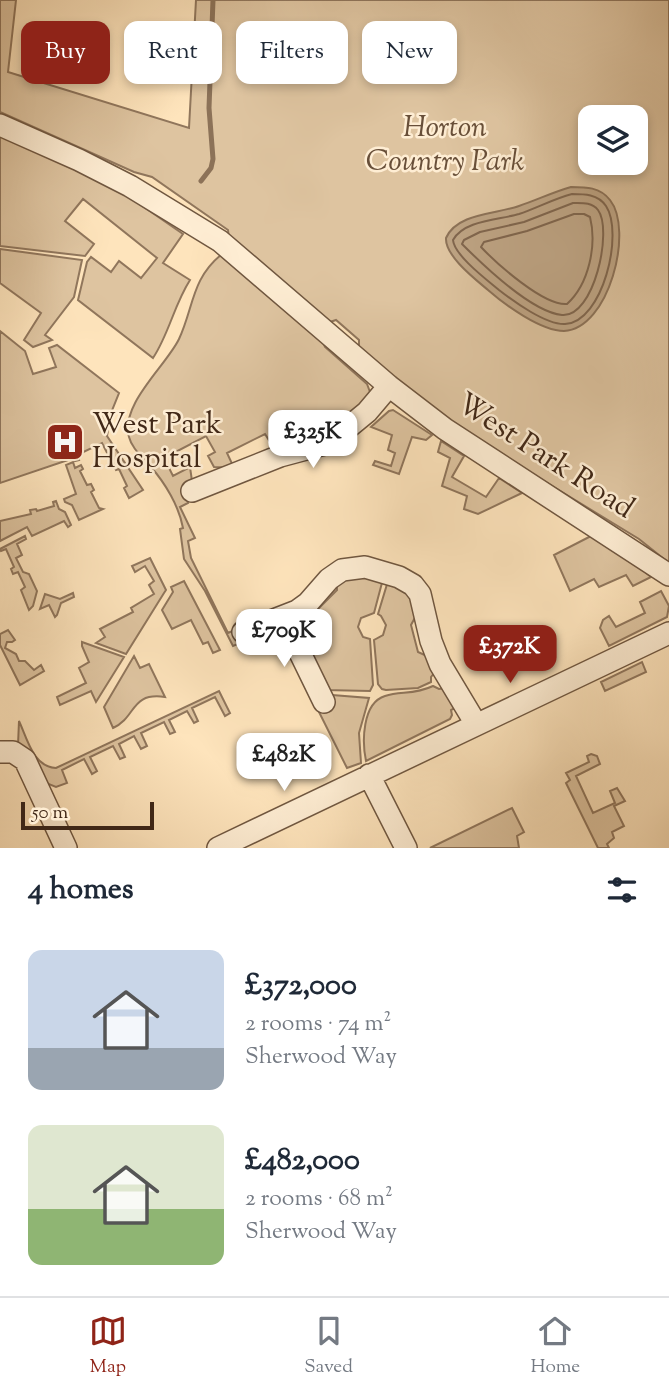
<!DOCTYPE html>
<meta charset="utf-8">
<style>
body{margin:0;font-family:"Sorts Mill Goudy",serif;background:#f6f6f7;color:#1f2937;height:100vh;display:flex;flex-direction:column;font-size:26px;white-space:nowrap}
*{box-sizing:border-box;margin:0}
p{font-size:23px;color:#747a83}
.icon{flex:none;width:38px;height:38px;fill:none;stroke:currentColor;stroke-width:2;stroke-linecap:round;stroke-linejoin:round}
.map{position:relative;height:848px;overflow:hidden}
.panel{display:flex;flex-direction:column;background:#fff;flex:1}
.panel>*{flex:none}
.guide{position:absolute;left:21px;top:21px;width:628px;height:63px;display:flex;gap:14px}
.tools{position:absolute;left:578px;top:105px;display:grid;gap:14px}
.tools a{display:grid;place-items:center;width:70px;height:70px;border-radius:14px;background:#fff;box-shadow:0 4px 10px #0003;font-size:35px}
.scale{position:absolute;left:21px;bottom:18px;width:133px;box-sizing:border-box;padding-left:7px;border:4px solid #412817;border-top:0;font-size:19px;line-height:24px;white-space:nowrap;color:#412817;-webkit-text-stroke:5px #feedd3;paint-order:stroke}
.price{position:absolute;translate:-50% -60px;padding:0 16px;border-radius:14px;background:#fff;color:#222;font-size:23px;line-height:46px;filter:drop-shadow(0 2px 4px #0008)}
.price::after{content:'';position:absolute;left:50%;top:42px;width:21px;height:16px;margin-left:-10px;background:inherit;clip-path:polygon(0 0,100% 0,50% 100%)}
.price.on{background:#8f2418;color:#fff}
ul{padding:0;list-style:none}
li{display:flex;align-items:center;gap:21px;height:175px;padding:0 28px}
li span{display:grid;place-items:center;flex:none;width:196px;height:140px;border-radius:14px;color:#555}
li>.icon{margin-inline-start:auto}
span .icon{width:84px;height:84px;fill:#fffc;stroke-width:1}
li b{font-size:30px}
h2{display:flex;justify-content:space-between;align-items:center;height:84px;padding:0 28px;font-size:30px}
.tag{padding:0 24px;border-radius:14px;background:#fff;box-shadow:0 4px 10px #0003;font-size:24px;line-height:63px}
.tag.on{background:#8f2418;color:#fff}
.dock{display:flex;justify-content:space-around;align-items:center;height:98px;border-top:2px solid #e0e1e3;background:#fff;font-size:19px;color:#747a83}
.dock a{display:grid;justify-items:center;gap:4px}
.dock .on{color:#8f2418}
.map>svg:first-child{display:block}
.green{fill:#dec4a0;stroke:#90765c;stroke-width:2;fill-rule:evenodd}
.water{fill:#bea484;stroke:#8c7258;stroke-width:2}
.lines{fill:none;stroke-linecap:round;stroke-linejoin:round}
.shore{stroke:#80664e;stroke-width:2}
.stream{stroke:#8c7258;stroke-width:5}
.minor-casing{stroke:#705740;stroke-width:24}
.minor{stroke:#feedd3;stroke-width:21}
.labels{text-anchor:middle;dominant-baseline:central;stroke-width:5;stroke-linejoin:round;paint-order:stroke}
.park-label{font-size:30px;font-style:italic;fill:#684f39;stroke:#feedd3}
.poi-label{font-size:30px;fill:#412817;stroke:#feedd3;text-anchor:start}
.street-label{font-size:30px;fill:#412817;stroke:#feedd3}
</style>
<div class="map">
<svg width="669" height="848" viewBox="0 0 669 848">
<rect width="100%" height="100%" fill="#fee4bc"/>
<filter id="stains"><feTurbulence type="fractalNoise" baseFrequency=".00286" numOctaves="4"/><feColorMatrix values="0 0 0 0 .2 0 0 0 0 .09 0 0 0 0 .02 0 0 0 .5 -.17"/></filter>
<radialGradient id="worn" r=".72"><stop offset=".6" stop-color="#630" stop-opacity="0"/><stop offset="1" stop-color="#630" stop-opacity=".3"/></radialGradient>
<!-- green -->
<path class="green" d="M0,0H16L8,72L189,128L196,0H669V563L639,539L450,424L359,349V340L336,320L327,323L229,238L228,230L152,177L134,172L0,112ZM590,117H635V163H590Z
M0,130L83,165L183,234L163,263L190,280C174,305 169,334 153,358L78,300L87,262L91,257L111,272L119,261L141,278L157,258L83,199L65,221L94,244L85,256L0,246Z
M0,249L82,260L74,297L45,335L52,340L33,347L24,340L41,313L0,283Z
M222,254L320,335L325,347L367,384L373,400L320,432L321,438L284,441L272,445L265,434L227,453L234,468L214,467L208,456L215,452L206,436L164,458L173,476L190,467L192,481L184,489L188,503L180,507L195,538L188,541L191,558L228,633L235,630L238,644L233,646L205,591L184,559L180,529L183,528C179,506 165,483 151,467C143,457 132,449 129,437C120,404 166,366 179,339C194,307 191,279 222,254Z
M0,331L25,351L33,374L56,367L49,348L57,345L119,393L111,413L107,436L143,490L129,498L124,488L127,486L119,469L116,470L102,443L77,455L79,460L75,461L71,452V459L0,483Z
M393,410L432,435L426,440L412,437L399,474L373,465L375,461L391,466L395,453L388,450L392,435L371,427L389,411Z
M441,441L464,456L452,477L486,497L499,478L522,493L478,514L464,509L467,496L442,486L450,458L438,452Z
M73,462L75,468L81,465L83,469L80,471L87,485L91,484L94,490L91,492L99,508L103,509L79,520L72,505L65,502L64,499L76,494L66,465Z
M56,501L59,509L65,512L71,525L68,527L64,521L32,536L27,527L0,541V521L31,514L30,510L36,509L37,511L54,506L53,502Z
M25,536L26,539L17,544L22,555L16,558L23,572L29,574L37,591L33,606L29,610L21,590L25,587L18,572L13,574L11,569L14,567L6,549L1,551L0,549Z
M591,536L644,571L651,577L633,586L626,575L599,587L594,579L570,591L554,555Z
M150,558L166,590L164,593L126,654L96,643L105,637L100,629L133,612L131,608L154,594L149,585L154,581L145,566L135,572L132,566Z
M346,576L383,579L374,613L361,618L358,627L363,637L370,639L373,685L370,691L325,690L299,624L300,619L309,612L316,611L337,590V583Z
M184,581L220,650L213,653L208,642L203,644L191,620L172,629L162,610L173,592L171,587Z
M388,581L409,592L417,614L411,625L418,652L429,657L435,672L431,677V682L418,688L386,690L382,689L378,684L374,640L383,635L386,625L381,616L378,614Z
M661,591L669,606L667,617L609,646L600,628L603,620L609,616L616,627L645,613L640,602Z
M73,593L74,597L61,603L57,615L55,617L49,605L40,609L45,594L60,599Z
M8,630L15,640L12,642H7L5,648L16,654L19,661H25L34,670L41,665L44,671L20,685L0,645V634Z
M82,642L124,657L96,702L91,691L60,705L57,697L86,683L79,668L89,662L82,646Z
M134,656L140,668L149,664L165,697C130,692 137,717 113,728L104,707Z
M642,662L646,672L605,691L601,682Z
M433,686L439,689L445,688L457,707L451,710L452,715L450,719L366,761C362,742 362,703 385,696C401,691 414,695 433,686Z
M219,691L230,713L225,716L215,697L192,708L198,721L194,723L187,711L169,720L175,732L170,734L164,722L141,733L147,746L141,749L134,736L119,744L125,757L120,759L113,746L90,757L97,771L92,774L84,759L62,770L67,783L56,787L46,783L18,745L19,721C27,738 33,767 56,768Z
M332,695L369,698L359,733L361,763L347,768L317,708Z
M591,754L597,756L600,764L576,776L593,813L615,803L610,791L617,788L625,801L614,806L624,826L612,832L614,838L607,844L609,848H598L566,783L570,780L566,773L589,762L587,756Z
M512,808L524,832L517,836L519,848H430Z"/>
<!-- water -->
<path class="water" d="M571,187C586,187 600,187 610,200C634,230 609,329 564,331C541,331 505,305 488,290C475,279 445,256 446,238C457,213 497,214 519,206C537,200 553,192 571,187Z"/>
<g class="lines">
<!-- shore -->
<path class="shore" d="M572,194C584,194 598,194 606,206C624,233 603,322 565,324C546,325 513,301 499,290C487,280 454,255 453,240C464,220 499,220 519,214C537,208 553,199 572,194Z
M573,203C582,203 592,202 598,210C613,230 594,318 562,315C532,312 483,265 462,244L464,240L480,232L524,222Z
M574,214H584L590,217C597,245 589,284 567,304C544,306 497,264 481,247L484,242L527,231Z"/>
<!-- stream -->
<path class="stream" d="M201,181L211,168L213,159L209,108L213,0"/>
<defs>
<path id="minor" d="M0,125L79,160L130,186L220,241L389,386L445,429L669,575
M192,491L280,456L321,445L339,435L367,412L389,386
M283,618L324,702
M243,632L297,611L308,603L329,579L342,570L365,567L399,577L413,585L420,594L431,641L440,664L476,724
M0,752H13L25,760L66,848
M369,775L406,848
M218,848L669,633"/>
</defs>
<!-- minor casing -->
<use href="#minor" class="minor-casing"/>
<!-- minor -->
<use href="#minor" class="minor"/>
</g>
<!-- icons -->
<defs>
<symbol id="hospital-square" viewBox="-11 -11 22 22"><rect x="-9" y="-9" width="18" height="18" rx="4" fill="#8f2418" stroke="#feedd3"/><path d="M-5-5h3v3.5h4V-5h3V5h-3V1.5h-4V5h-3Z" fill="#fff"/></symbol>
</defs>
<g fill-rule="evenodd">
<use href="#hospital-square" x="43" y="420" width="44" height="44"/>
</g>
<g class="labels">
<!-- park labels -->
<g class="park-label">
<text x="445" y="128">Horton<tspan x="445" dy="34">Country Park</tspan></text>
</g>
<!-- poi labels -->
<g class="poi-label">
<text x="92" y="425">West Park<tspan x="92" dy="34">Hospital</tspan></text>
</g>
<!-- street labels -->
<g class="street-label">
<text transform="translate(545 457) rotate(33)">West Park Road</text>
</g>
</g>
<rect width="100%" height="100%" filter="url(#stains)"/>
<rect width="100%" height="100%" fill="url(#worn)"/>
</svg>
<div class="tools">
<a><svg class="icon" aria-label="layers" viewBox="0 0 24 24"><path d="M12 4l9 5-9 5-9-5zM3 14l9 5 9-5"/></svg></a>
</div>
<div class="scale">50 m</div>
<b class="price" style="left:313px;top:470px">£325K</b>
<b class="price" style="left:284px;top:669px">£709K</b>
<b class="price on" style="left:510px;top:685px">£372K</b>
<b class="price" style="left:284px;top:793px">£482K</b>
<div class="guide">
<a class="tag on">Buy</a>
<a class="tag">Rent</a>
<a class="tag">Filters</a>
<a class="tag">New</a>
</div>
</div>
<section class="panel">
<h2>4 homes<svg class="icon" aria-label="filters" viewBox="0 0 24 24"><path d="M4 7h16M4 17h16"/><circle cx="9" cy="7" r="2"/><circle cx="15" cy="17" r="2"/></svg></h2>
<ul>
<li><span style="background:linear-gradient(#c9d6e8 70%,#9aa5b1 0)"><svg class="icon" aria-label="home" viewBox="0 0 24 24"><path d="M3 11l9-7 9 7M6 9v11h12V9"/></svg></span><div><b>£372,000</b><p>2 rooms · 74 m²</p><p>Sherwood Way</p></div></li>
<li><span style="background:linear-gradient(#dfe7d0 60%,#8fb573 0)"><svg class="icon" aria-label="home" viewBox="0 0 24 24"><path d="M3 11l9-7 9 7M6 9v11h12V9"/></svg></span><div><b>£482,000</b><p>2 rooms · 68 m²</p><p>Sherwood Way</p></div></li>
</ul>
</section>
<nav class="dock">
<a class="on"><svg class="icon" aria-label="map" viewBox="0 0 24 24"><path d="M3 6l6-2 6 2 6-2v14l-6 2-6-2-6 2zM9 4v14M15 6v14"/></svg>Map</a>
<a><svg class="icon" aria-label="saved" viewBox="0 0 24 24"><path d="M7 4h10v16l-5-4-5 4z"/></svg>Saved</a>
<a><svg class="icon" aria-label="home" viewBox="0 0 24 24"><path d="M3 11l9-7 9 7M6 9v11h12V9"/></svg>Home</a>
</nav>
